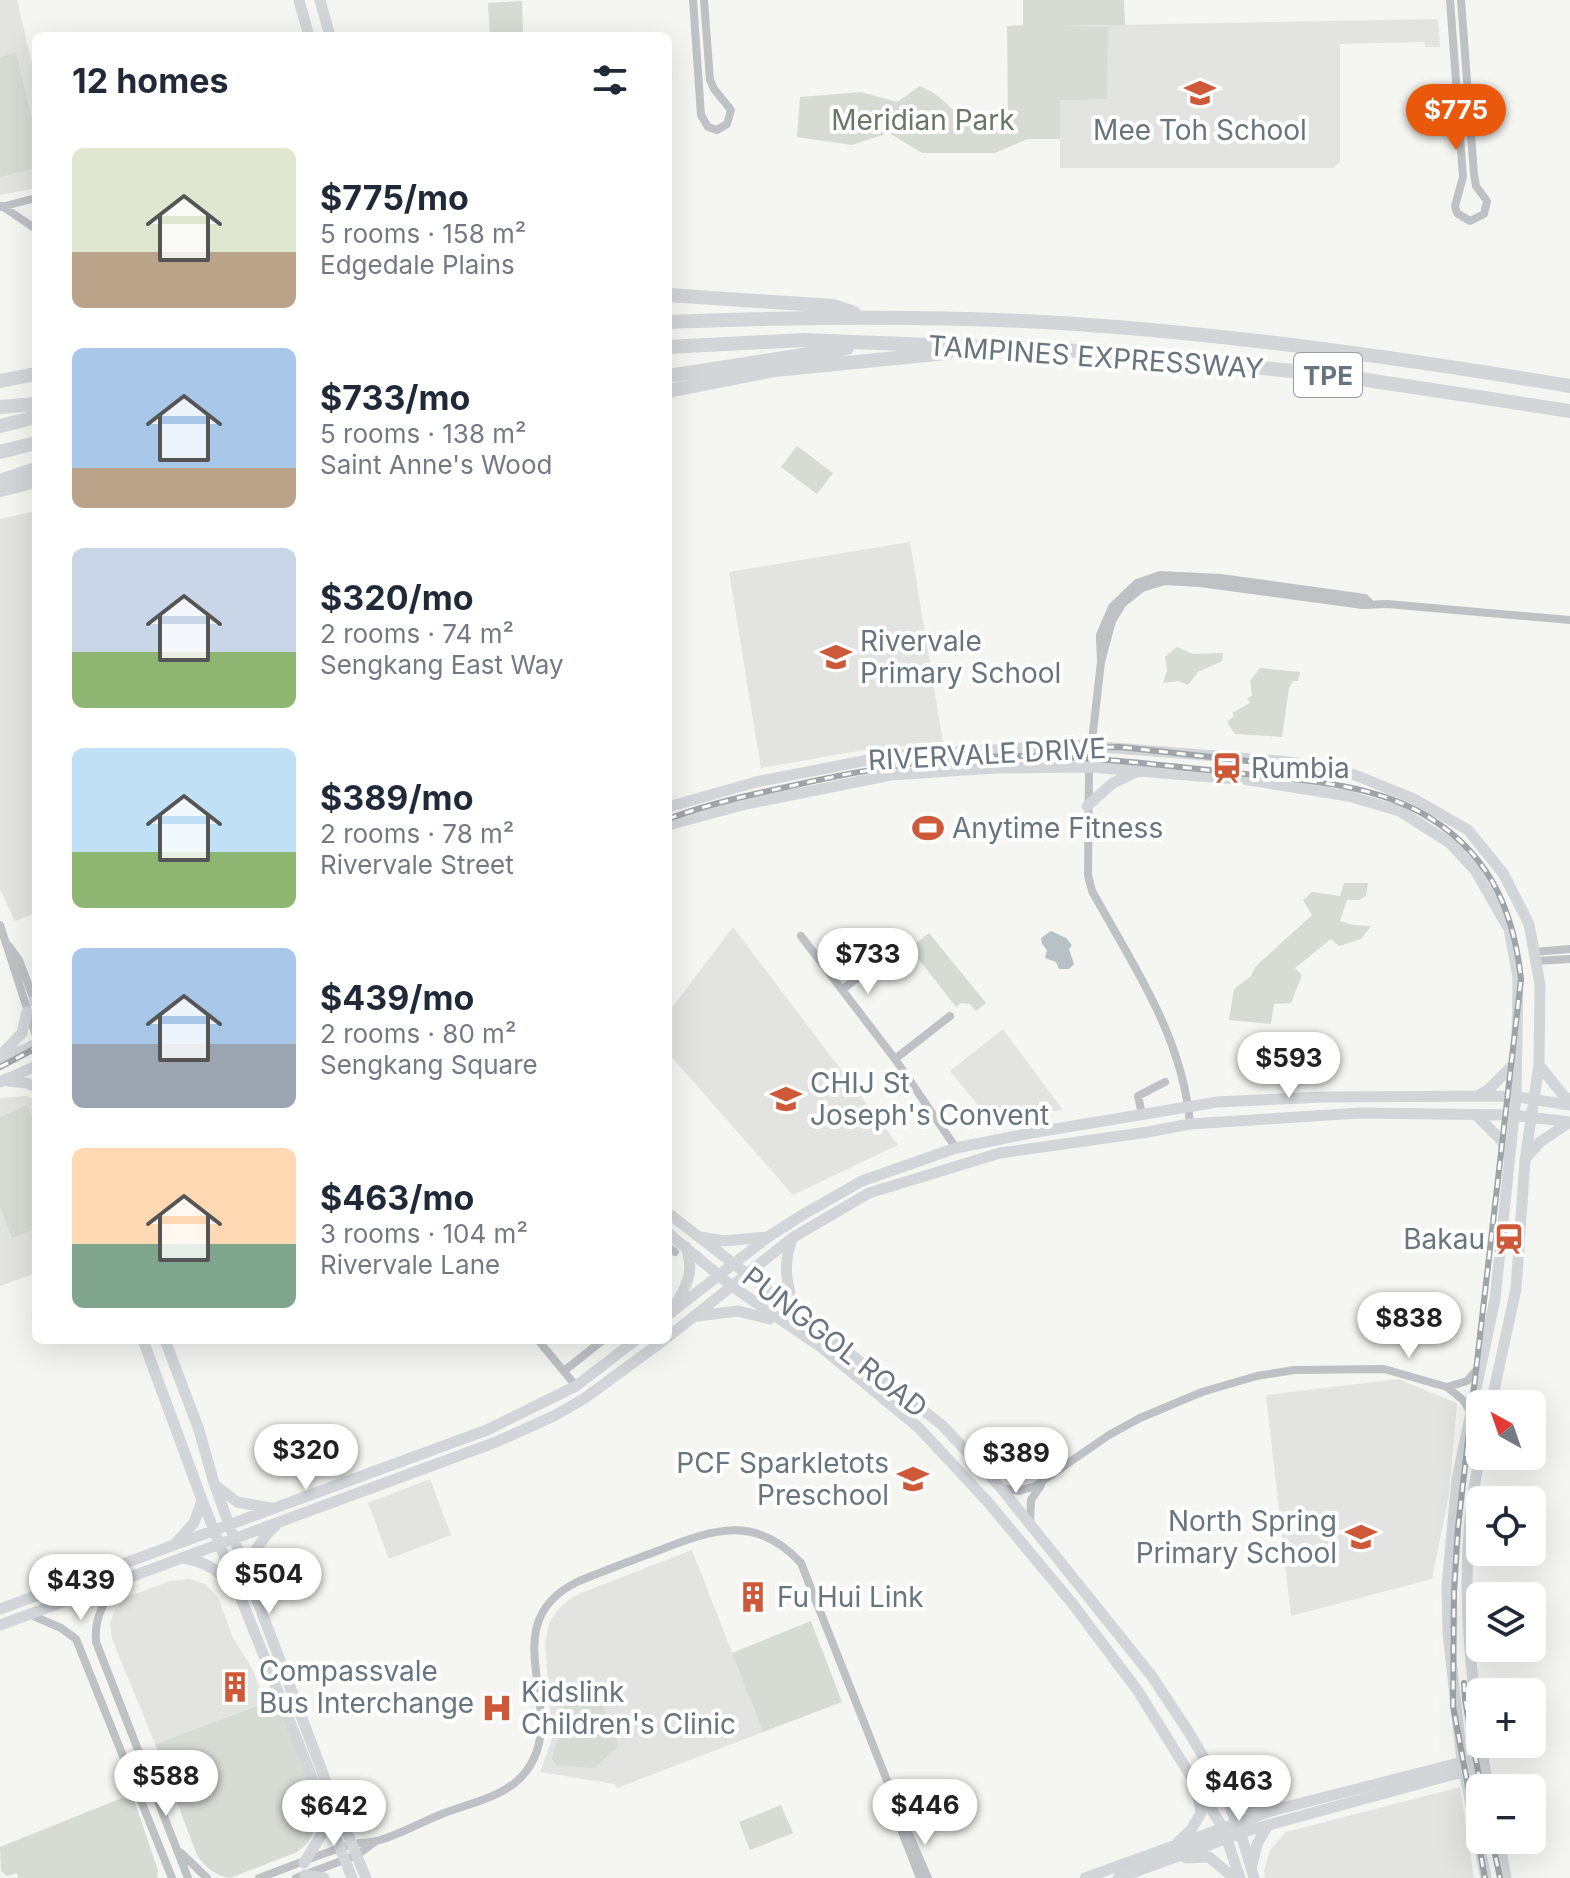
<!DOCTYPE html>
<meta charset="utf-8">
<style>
body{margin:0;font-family:Inter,sans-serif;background:#f6f6f7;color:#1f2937;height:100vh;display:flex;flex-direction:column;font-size:30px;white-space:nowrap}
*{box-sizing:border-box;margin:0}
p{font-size:26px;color:#747a83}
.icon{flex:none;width:44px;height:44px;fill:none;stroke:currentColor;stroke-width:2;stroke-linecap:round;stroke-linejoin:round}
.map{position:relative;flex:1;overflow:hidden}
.sheet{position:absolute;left:32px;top:32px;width:640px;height:1312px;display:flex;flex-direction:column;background:#fff;border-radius:12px;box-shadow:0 8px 32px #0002}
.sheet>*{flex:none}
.needle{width:52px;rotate:320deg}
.tools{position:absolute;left:1466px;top:1390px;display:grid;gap:16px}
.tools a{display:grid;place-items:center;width:80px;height:80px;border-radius:12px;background:#fff;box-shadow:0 8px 32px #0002;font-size:40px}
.price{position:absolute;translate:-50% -68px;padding:0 18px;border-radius:28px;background:#fff;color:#222;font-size:26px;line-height:52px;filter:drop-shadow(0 2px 4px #0008)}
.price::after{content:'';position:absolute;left:50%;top:48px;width:24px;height:18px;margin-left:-12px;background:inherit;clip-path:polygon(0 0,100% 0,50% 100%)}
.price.current{background:#ea580c;color:#fff}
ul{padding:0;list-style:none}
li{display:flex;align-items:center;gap:24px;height:200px;padding:0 40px}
li span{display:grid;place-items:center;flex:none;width:224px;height:160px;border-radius:12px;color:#555}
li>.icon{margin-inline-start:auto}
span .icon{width:96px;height:96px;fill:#fffc;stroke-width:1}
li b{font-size:34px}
h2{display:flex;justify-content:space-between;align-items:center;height:96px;padding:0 40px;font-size:34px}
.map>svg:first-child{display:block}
.built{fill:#e3e4e2}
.green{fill:#d6dbd4}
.water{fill:#b8c1c5}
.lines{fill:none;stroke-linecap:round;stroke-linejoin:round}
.street{stroke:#bec2c5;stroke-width:8}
.secondary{stroke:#d2d6d9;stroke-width:11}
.highway{stroke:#d2d6d9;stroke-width:14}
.rail-casing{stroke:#9ea4a8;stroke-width:6}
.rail{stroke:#fff;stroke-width:3;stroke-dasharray:9;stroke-linecap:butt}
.labels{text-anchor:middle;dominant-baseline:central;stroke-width:8;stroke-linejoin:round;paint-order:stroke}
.shield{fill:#fff;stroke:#959ea5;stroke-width:2}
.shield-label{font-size:26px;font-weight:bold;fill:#67757f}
.park-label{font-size:28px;fill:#697765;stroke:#fff}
.poi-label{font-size:28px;fill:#67757f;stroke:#fff;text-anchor:start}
.street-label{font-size:28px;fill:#67757f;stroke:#fff}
</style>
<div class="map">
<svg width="1570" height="1878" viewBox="0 0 1570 1878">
<rect width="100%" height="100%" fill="#f5f5f2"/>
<!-- built -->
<path class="built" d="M0,0H17L36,81V188L0,195Z
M1438,19L1440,47H1425V42L1340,44V162L1333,168H1060V26Z
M36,511V913L15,921L0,889V519Z
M910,542L943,742L858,751L761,768L729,572Z
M733,927L898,1145L793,1195L668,1053V1013Z
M1003,1029L1063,1110L990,1120L950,1071Z
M26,1096L36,1100V1273L0,1286V1098Z
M1398,1379L1457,1403L1449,1495L1432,1579L1291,1616L1266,1395Z
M430,1479L451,1535L389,1559L368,1503Z
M692,1550L763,1732L617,1788L615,1784L540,1772L552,1739L545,1643L549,1623L557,1611L568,1600L581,1593Z
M189,1579L205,1584L218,1597L233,1638L253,1670L264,1703L155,1744L112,1639L110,1623L115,1610L127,1597L170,1581Z
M1460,1787L1474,1878H1265L1264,1872L1270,1850L1286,1832Z"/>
<!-- green -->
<path class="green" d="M1023,0H1124L1125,25L1060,26L1108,27L1107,99L1060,100V139H1028L995,153H922L889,133L852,145L797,137L800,97L861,92L897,102L920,86C962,104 950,132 1008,122L1007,26L1023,25Z
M522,1L523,36H490L488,3Z
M16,53L36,136V168L0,177V57Z
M797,446L833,473L817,494L781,467Z
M1177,647L1193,654L1223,653L1222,661L1198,672L1188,685L1179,681L1163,683L1167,670L1165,657Z
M1260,668L1300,672L1298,681H1293L1289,688L1282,737L1235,734L1227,722L1234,716L1232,713L1250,703L1247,699L1252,695L1250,681Z
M1344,883H1368L1366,896L1359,900H1347L1340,921L1353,925L1371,926L1361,939L1339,946L1331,939L1295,968L1302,975L1291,1003L1274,1004L1271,1024L1229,1020L1234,989L1251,976L1256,966L1312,915L1303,900L1312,892L1340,896Z
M929,933L986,1003L976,1011L970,1004L961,1003L956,1007L910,948Z
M27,1105L36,1128V1229L12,1238L0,1207V1117Z
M811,1621L842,1702L763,1732L732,1653Z
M591,1691L598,1694L617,1741V1748L594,1768L557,1766L552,1759L560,1731L559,1704Z
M278,1698L321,1816L308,1843L297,1852L230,1878C215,1875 206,1868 197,1855L155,1744Z
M122,1798L134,1800L158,1870L157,1878H18L17,1873L7,1876L1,1871L0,1847Z
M781,1805L793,1833L750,1850L739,1822Z"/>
<!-- water -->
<path class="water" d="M1051,931L1066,938L1072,945L1069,949L1074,964L1069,969H1059L1056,962L1045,958L1047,950L1042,944L1041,938Z"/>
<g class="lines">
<!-- street -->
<path class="street" d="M693,0L701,115L708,127L717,130L727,124L731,110L714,89L710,80L704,0
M1450,0L1463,177L1455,206L1457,213L1470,221L1484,214L1487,201L1476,186L1474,174L1461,0
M2,206L36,229
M1,207L36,198
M1101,662L1100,635L1112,607L1137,583L1160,575L1221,578L1365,598L1370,603
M0,925L36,1036
M801,936L895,1059L956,1148
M9,946L19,960L36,1005
M1534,952L1570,949
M1536,961L1570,959
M843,989L902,943
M895,1059L950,1016
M1142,1114L1138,1096L1165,1082
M1190,1124C1183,1037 1133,965 1092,891L1088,875L1089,767L1101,662L1112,621L1123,603L1142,588L1165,581L1200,583L1363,605L1387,604L1570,620
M668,1247L675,1252
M538,1340L576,1386
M564,1371L603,1340
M1447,1387L1467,1381L1479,1367
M1001,1488L1019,1491L1035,1486L1109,1435L1140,1418L1202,1392L1257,1376L1294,1370L1384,1369L1447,1387L1463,1400L1471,1413
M1030,1523L1031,1500L1041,1485
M121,1582C104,1601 94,1616 96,1642L188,1878
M29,1614L61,1628L76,1639L172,1878
M901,1816L928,1878
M181,1853L207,1878
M259,1878C289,1867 320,1854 350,1845C360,1842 370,1843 380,1840C401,1834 421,1822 442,1814C469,1803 503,1798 523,1775C576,1715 486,1625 579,1581C606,1570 633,1560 660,1550C714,1529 756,1514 801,1563L901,1816L900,1827L920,1878
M296,1878L357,1855L376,1841"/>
<!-- secondary -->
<path class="secondary" d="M299,0L309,36
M320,0L330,36
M1087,806L1113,783L1136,772
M668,807L756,782L888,756L1077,745L1279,761L1328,767L1355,775L1414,799L1468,830L1503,873L1529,924L1540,985L1539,1065L1525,1160L1516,1289L1491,1404
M668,825L746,804L891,775L995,768L1089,767L1249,780L1348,796L1400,811L1450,843L1475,870L1509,929L1518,977L1516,1097L1495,1299L1457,1479L1447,1586L1448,1632L1462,1761L1486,1878
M34,1001L36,1002
M0,1056L22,1033L27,1012
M4,1059L36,1044
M1539,1065L1564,1096L1570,1100
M8,1081L27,1083L36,1087
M0,1082L36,1066
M1478,1096L1489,1089L1516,1062
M1477,1116L1501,1140L1508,1155
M1525,1159L1540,1142L1570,1122
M668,1213L942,1425L1001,1488L1151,1675L1190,1734L1224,1792L1241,1834L1254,1878
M668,1233L733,1287L821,1347L919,1428L987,1501L1072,1603L1138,1691L1223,1828L1240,1878
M701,1237L723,1241L768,1237
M792,1239C783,1263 786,1283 794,1307
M673,1308C687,1286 695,1272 686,1247
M668,1315L768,1237L804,1214L862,1181L956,1148L1031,1133L1217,1102L1322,1097L1511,1096L1570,1105
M697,1316L738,1311L770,1319
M668,1337L792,1238L869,1193L1000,1153L1148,1132L1190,1124L1360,1113L1514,1115L1570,1122
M143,1340L202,1500L352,1878
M165,1340L199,1430L214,1483L237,1547L325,1779L366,1878
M1480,1456C1459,1551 1467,1643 1480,1739
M215,1485L237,1502L271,1508
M175,1544L194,1523L202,1500
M183,1558C209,1562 222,1573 237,1593
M248,1574C252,1554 260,1539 276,1525
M0,1609L487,1430L576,1386L636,1340
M0,1625L496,1442L554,1416L585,1398L664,1340
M1481,1744L1488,1788
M1224,1793L1246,1807L1266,1811
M1499,1840L1506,1878
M1178,1842L1191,1830L1201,1813L1198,1796
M1186,1858L1209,1857L1234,1878
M304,1863L325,1829L328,1818
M1252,1865L1257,1844L1268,1825
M305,1875L324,1878
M1085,1878L1271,1811L1482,1757
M1118,1878L1250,1830L1484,1766"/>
<!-- highway -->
<path class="highway" d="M668,295L833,306L854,313
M668,322C799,317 930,315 1061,323C1232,334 1401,358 1570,386
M668,347L804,340L1084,351L1334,375L1570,411
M668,376L847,348
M0,381L36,374
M668,391L775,370L947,353
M0,407L36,404
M0,426L36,417
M0,452L36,443
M0,481L36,469
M0,490L36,481"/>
<defs>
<path id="rail" d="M1069,748L1120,747L1303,767L1335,776
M668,819C708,804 749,795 791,786C869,768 950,755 1031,756C1099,757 1168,766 1236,773C1297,780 1363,782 1418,811C1486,848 1513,905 1521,979L1458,1527L1454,1592L1453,1706L1485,1878
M0,1067L36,1048
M1464,1683L1465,1700L1481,1788
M1492,1840L1500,1878"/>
</defs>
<!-- rail casing -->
<use href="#rail" class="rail-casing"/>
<!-- rail -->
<use href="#rail" class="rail"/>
</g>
<!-- icons -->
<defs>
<symbol id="school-bare" viewBox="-9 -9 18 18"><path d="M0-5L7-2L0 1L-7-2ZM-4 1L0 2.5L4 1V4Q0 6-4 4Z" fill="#ce5939" stroke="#fff" stroke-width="2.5" paint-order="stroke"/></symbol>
<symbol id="station-bare" viewBox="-9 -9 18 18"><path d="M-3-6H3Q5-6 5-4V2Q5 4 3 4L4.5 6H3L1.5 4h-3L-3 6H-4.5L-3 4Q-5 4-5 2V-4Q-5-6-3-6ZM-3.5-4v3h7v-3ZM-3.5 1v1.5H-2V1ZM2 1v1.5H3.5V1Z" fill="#ce5939" stroke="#fff" stroke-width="2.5" paint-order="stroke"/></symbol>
<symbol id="stadium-bare" viewBox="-9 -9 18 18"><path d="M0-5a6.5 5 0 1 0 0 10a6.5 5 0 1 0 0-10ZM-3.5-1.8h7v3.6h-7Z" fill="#ce5939" stroke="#fff" stroke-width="2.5" paint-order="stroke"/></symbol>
<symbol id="building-bare" viewBox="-9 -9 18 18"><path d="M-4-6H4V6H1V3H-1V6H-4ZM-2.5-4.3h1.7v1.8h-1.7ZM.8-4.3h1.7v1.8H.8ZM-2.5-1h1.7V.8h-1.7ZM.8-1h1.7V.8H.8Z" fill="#ce5939" stroke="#fff" stroke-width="2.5" paint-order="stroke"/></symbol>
<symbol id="hospital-bare" viewBox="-9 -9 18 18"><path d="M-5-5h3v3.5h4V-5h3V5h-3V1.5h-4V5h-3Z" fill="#ce5939" stroke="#fff" stroke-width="2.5" paint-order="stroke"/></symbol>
</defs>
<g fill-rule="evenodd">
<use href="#school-bare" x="1178" y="71" width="44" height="44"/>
<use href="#school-bare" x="814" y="635" width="44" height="44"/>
<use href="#station-bare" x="1205" y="746" width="44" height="44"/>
<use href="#stadium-bare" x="906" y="806" width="44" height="44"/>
<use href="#school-bare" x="764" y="1077" width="44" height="44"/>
<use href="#station-bare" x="1487" y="1217" width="44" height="44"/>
<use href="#school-bare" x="891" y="1457" width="44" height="44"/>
<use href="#school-bare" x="1339" y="1515" width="44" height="44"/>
<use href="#building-bare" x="731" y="1575" width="44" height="44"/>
<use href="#building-bare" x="213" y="1665" width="44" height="44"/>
<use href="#hospital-bare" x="475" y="1686" width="44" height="44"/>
</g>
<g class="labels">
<!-- shield labels -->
<rect class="shield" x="1294" y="353" width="68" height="44" rx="6"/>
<g class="shield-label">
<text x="1328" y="375">TPE</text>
</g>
<!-- park labels -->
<g class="park-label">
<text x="923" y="120">Meridian Park</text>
</g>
<!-- poi labels -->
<g class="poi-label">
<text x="1200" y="130" text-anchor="middle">Mee Toh School</text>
<text x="860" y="641">Rivervale<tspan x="860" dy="32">Primary School</tspan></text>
<text x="1251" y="768">Rumbia</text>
<text x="952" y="828">Anytime Fitness</text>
<text x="810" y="1083">CHIJ St<tspan x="810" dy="32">Joseph's Convent</tspan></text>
<text x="1485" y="1239" text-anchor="end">Bakau</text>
<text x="889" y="1463" text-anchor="end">PCF Sparkletots<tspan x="889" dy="32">Preschool</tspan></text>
<text x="1337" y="1521" text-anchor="end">North Spring<tspan x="1337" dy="32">Primary School</tspan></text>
<text x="777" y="1597">Fu Hui Link</text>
<text x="259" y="1671">Compassvale<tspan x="259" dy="32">Bus Interchange</tspan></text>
<text x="521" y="1692">Kidslink<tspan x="521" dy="32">Children's Clinic</tspan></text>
</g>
<!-- street labels -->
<g class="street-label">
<text transform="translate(1096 357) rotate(4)">TAMPINES EXPRESSWAY</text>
<text transform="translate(987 754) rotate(-3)">RIVERVALE DRIVE</text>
<text transform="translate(835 1342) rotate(38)">PUNGGOL ROAD</text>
</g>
</g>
</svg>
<div class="tools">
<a><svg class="needle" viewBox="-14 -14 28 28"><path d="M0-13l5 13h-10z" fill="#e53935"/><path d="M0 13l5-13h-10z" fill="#747a83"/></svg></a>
<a><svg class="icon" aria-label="locate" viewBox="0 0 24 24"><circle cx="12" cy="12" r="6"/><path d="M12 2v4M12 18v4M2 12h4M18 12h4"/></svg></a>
<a><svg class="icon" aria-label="layers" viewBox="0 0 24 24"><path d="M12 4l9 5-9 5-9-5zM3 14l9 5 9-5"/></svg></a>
<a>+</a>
<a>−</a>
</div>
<b class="price current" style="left:1456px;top:152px">$775</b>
<b class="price" style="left:868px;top:996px">$733</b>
<b class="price" style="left:1289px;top:1100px">$593</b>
<b class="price" style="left:1409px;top:1360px">$838</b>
<b class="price" style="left:306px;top:1492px">$320</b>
<b class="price" style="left:1016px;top:1495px">$389</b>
<b class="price" style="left:269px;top:1616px">$504</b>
<b class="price" style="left:81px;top:1622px">$439</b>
<b class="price" style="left:166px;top:1818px">$588</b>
<b class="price" style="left:1239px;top:1823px">$463</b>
<b class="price" style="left:925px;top:1847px">$446</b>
<b class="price" style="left:334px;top:1848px">$642</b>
<section class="sheet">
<h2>12 homes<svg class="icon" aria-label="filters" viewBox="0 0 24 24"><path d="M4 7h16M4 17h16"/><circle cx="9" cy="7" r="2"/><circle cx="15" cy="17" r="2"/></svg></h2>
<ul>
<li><span style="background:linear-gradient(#dfe7d0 65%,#b9a48a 0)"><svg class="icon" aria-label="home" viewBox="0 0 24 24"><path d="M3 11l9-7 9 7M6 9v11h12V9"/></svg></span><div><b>$775/mo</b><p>5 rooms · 158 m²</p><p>Edgedale Plains</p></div></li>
<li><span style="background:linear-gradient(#a9c7e8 75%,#b9a48a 0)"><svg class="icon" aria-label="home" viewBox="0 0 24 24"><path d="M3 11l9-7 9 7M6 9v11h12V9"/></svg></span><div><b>$733/mo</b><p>5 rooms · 138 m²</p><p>Saint Anne's Wood</p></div></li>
<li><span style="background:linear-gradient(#c9d6e8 65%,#8fb573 0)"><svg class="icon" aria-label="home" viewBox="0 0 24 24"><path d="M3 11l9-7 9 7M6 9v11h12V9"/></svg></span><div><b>$320/mo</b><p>2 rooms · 74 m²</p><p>Sengkang East Way</p></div></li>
<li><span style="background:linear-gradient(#bfe0f5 65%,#8fb573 0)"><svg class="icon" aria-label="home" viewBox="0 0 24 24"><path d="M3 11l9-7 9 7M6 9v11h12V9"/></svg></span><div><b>$389/mo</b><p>2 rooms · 78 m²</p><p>Rivervale Street</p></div></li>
<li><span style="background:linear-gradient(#a9c7e8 60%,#9aa5b1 0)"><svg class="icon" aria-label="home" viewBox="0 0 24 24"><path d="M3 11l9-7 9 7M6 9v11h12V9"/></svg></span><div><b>$439/mo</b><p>2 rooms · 80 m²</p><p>Sengkang Square</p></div></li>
<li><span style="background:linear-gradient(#ffd9b3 60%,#7fa58c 0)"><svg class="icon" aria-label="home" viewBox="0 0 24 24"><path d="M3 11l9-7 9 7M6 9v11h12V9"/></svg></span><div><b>$463/mo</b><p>3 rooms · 104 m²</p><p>Rivervale Lane</p></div></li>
</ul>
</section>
</div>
